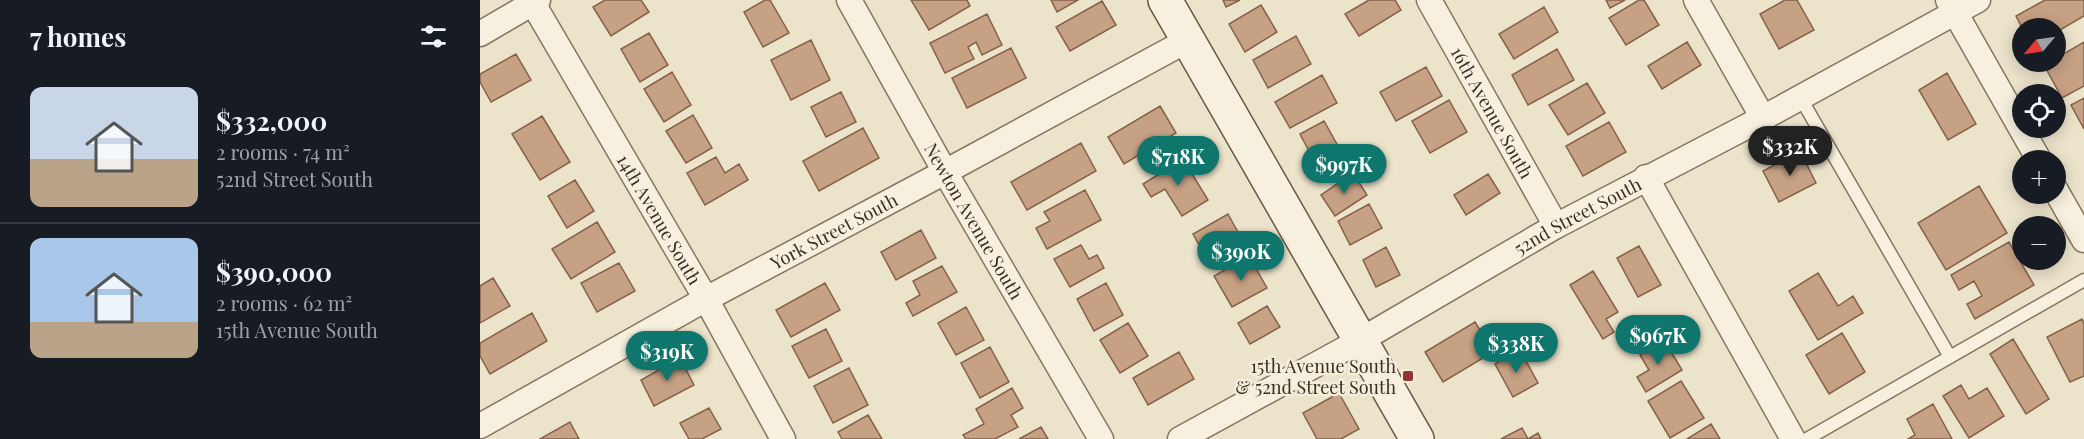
<!DOCTYPE html>
<meta charset="utf-8">
<style>
body{margin:0;font-family:"Playfair Display",serif;background:#242831;color:#f1f3f6;height:100vh;display:flex;flex-direction:column;font-size:22px;white-space:nowrap}
*{box-sizing:border-box;margin:0}
p{font-size:20px;color:#9ea1a6}
.icon{flex:none;width:33px;height:33px;fill:none;stroke:currentColor;stroke-width:2;stroke-linecap:round;stroke-linejoin:round}
.map{position:relative;flex:1;overflow:hidden}
.details{display:flex;flex-direction:column;background:#171b24;width:480px}
.details>*{flex:none}
.needle{width:39px;rotate:241deg}
.controls{position:absolute;left:1532px;top:18px;display:grid;gap:12px}
.controls a{display:grid;place-items:center;width:54px;height:54px;border-radius:50%;background:#171b24;box-shadow:0 3px 15px #0003;font-size:30px}
.price{position:absolute;translate:-50% -51px;padding:0 14px;border-radius:21px;background:#0f766e;color:#fff;font-size:20px;line-height:39px;filter:drop-shadow(0 2px 3px #0008)}
.price::after{content:'';position:absolute;left:50%;top:36px;width:18px;height:14px;margin-left:-9px;background:inherit;clip-path:polygon(0 0,100% 0,50% 100%)}
.price.active{background:#222;color:#fff}
ul{padding:0;list-style:none}
li{display:flex;align-items:center;gap:18px;height:150px;padding:0 30px}
li+li{border-top:2px solid #363941}
li span{display:grid;place-items:center;flex:none;width:168px;height:120px;border-radius:12px;color:#555}
li>.icon{margin-inline-start:auto}
span .icon{width:72px;height:72px;fill:#fffc;stroke-width:1}
li b{font-size:26px}
h2{display:flex;justify-content:space-between;align-items:center;height:72px;padding:0 30px;font-size:26px}
main{display:flex;flex:1;min-height:0}
.map>svg:first-child{display:block}
.building{fill:#c7a184;stroke:#856148;stroke-width:1.5}
.lines{fill:none;stroke-linecap:round;stroke-linejoin:round}
.lane-casing{stroke:#877660;stroke-width:15}
.street-casing{stroke:#877660;stroke-width:27}
.secondary-casing{stroke:#6a5743;stroke-width:36}
.lane{stroke:#f7f0de;stroke-width:12}
.street{stroke:#f7f0de;stroke-width:24}
.secondary{stroke:#f7f0de;stroke-width:33}
.poi-dot{fill:#923635;stroke:#f4edda;stroke-width:2}
.labels{text-anchor:middle;dominant-baseline:central;stroke-width:5;stroke-linejoin:round;paint-order:stroke}
.street-label{font-size:18px;fill:#392e22;stroke:#f4edda}
.poi-label{font-size:18px;fill:#392e22;stroke:#f4edda;text-anchor:end}
</style>
<main>
<section class="details">
<h2>7 homes<svg class="icon" aria-label="filters" viewBox="0 0 24 24"><path d="M4 7h16M4 17h16"/><circle cx="9" cy="7" r="2"/><circle cx="15" cy="17" r="2"/></svg></h2>
<ul>
<li><span style="background:linear-gradient(#c9d6e8 60%,#b9a48a 0)"><svg class="icon" aria-label="home" viewBox="0 0 24 24"><path d="M3 11l9-7 9 7M6 9v11h12V9"/></svg></span><div><b>$332,000</b><p>2 rooms · 74 m²</p><p>52nd Street South</p></div></li>
<li><span style="background:linear-gradient(#a9c7e8 70%,#b9a48a 0)"><svg class="icon" aria-label="home" viewBox="0 0 24 24"><path d="M3 11l9-7 9 7M6 9v11h12V9"/></svg></span><div><b>$390,000</b><p>2 rooms · 62 m²</p><p>15th Avenue South</p></div></li>
</ul>
</section>
<div class="map">
<svg width="1604" height="439" viewBox="0 0 1604 439">
<rect width="100%" height="100%" fill="#ece3cb"/>
<!-- building -->
<path class="building" d="M125,0H161L169,12L131,36L113,7Z
M285,0H290L309,33L283,47L264,12Z
M431,0H487L490,6L449,30Z
M571,0H598L577,12Z
M743,0H760L746,7Z
M889,0H915L921,10L879,36L865,14Z
M1126,0H1145L1130,8Z
M1159,0H1164L1179,25L1146,45L1129,18Z
M1305,0H1317L1334,30L1299,49L1280,14Z
M1565,0H1604V16L1575,33V28H1542L1536,16Z
M622,1L636,25L590,51L576,27Z
M781,5L797,32L765,52L749,24Z
M1064,7L1078,32L1034,59L1019,34Z
M507,14L522,45L502,55L496,42L488,47L494,59L465,73L450,43Z
M169,33L188,65L160,82L141,49Z
M816,36L831,64L788,88L773,60Z
M331,40L350,80L311,100L291,60Z
M1207,42L1221,65L1182,89L1168,66Z
M1604,42V86L1582,98L1564,65L1575,62V59Z
M531,48L546,78L487,108L472,78Z
M1077,49L1094,80L1048,105L1032,75Z
M36,54L51,80L11,102L0,82V74Z
M946,67L962,96L916,121L900,92Z
M192,72L211,105L184,122L164,89Z
M1467,73L1496,124L1468,140L1439,90Z
M842,75L857,103L810,128L795,102Z
M1107,83L1125,113L1088,135L1069,105Z
M361,92L376,122L346,137L331,107Z
M1604,98V129L1591,105Z
M969,100L987,132L950,153L932,121Z
M680,106L696,133L644,164L628,137Z
M213,115L232,148L206,163L186,131Z
M62,116L90,162L60,180L32,134Z
M844,121L863,155L838,168L820,134Z
M1129,122L1146,152L1103,176L1086,146Z
M383,128L399,158L339,191L323,161Z
M601,143L616,171L547,210L531,182Z
M1320,151L1336,183L1299,202L1283,171Z
M236,157L245,173L259,164L268,180L225,205L207,173Z
M703,159L728,200L702,216L685,189L671,197L663,184Z
M873,173L887,195L855,216L841,195Z
M1008,174L1020,193L986,215L974,195Z
M95,180L114,211L87,228L68,196Z
M1499,186L1527,233L1466,270L1438,223Z
M605,190L621,220L567,249L556,228L570,221L564,212Z
M889,204L902,228L870,245L858,221Z
M748,214L766,247L731,267L713,234Z
M117,222L135,252L91,279L72,249Z
M441,230L456,258L416,280L401,252Z
M1529,242L1554,285L1495,319L1487,304L1502,296L1494,281L1479,290L1471,275Z
M601,245L609,259L617,255L624,268L590,287L574,259Z
M1159,246L1181,285L1158,297L1137,258Z
M906,247L920,275L896,287L883,260Z
M769,256L787,288L752,307L734,276Z
M139,263L155,291L117,312L101,283Z
M462,266L477,292L433,316L426,303L440,295L433,281Z
M1113,271L1138,312L1126,319L1134,332L1123,339L1090,285Z
M1338,273L1358,306L1373,296L1383,313L1338,340L1309,291Z
M13,278L30,306L0,323V286Z
M345,283L360,310L311,337L296,310Z
M626,283L643,315L614,331L597,299Z
M787,306L800,327L770,344L758,323Z
M486,307L504,340L476,355L458,323Z
M52,313L67,341L10,374L0,356V343Z
M1602,319L1604,323V376L1590,382L1567,337Z
M995,322L1013,352L963,382L945,352Z
M648,323L668,356L640,373L620,340Z
M346,329L362,361L329,378L312,346Z
M1362,333L1385,372L1349,394L1326,355Z
M1533,339L1569,399L1546,414L1510,354Z
M1184,340L1202,370L1166,392L1157,377L1169,370L1160,355Z
M510,347L529,382L500,398L481,363Z
M1040,350L1058,383L1033,397L1015,364Z
M699,352L714,379L668,405L653,378Z
M200,358L214,385L174,406L161,380Z
M369,368L388,405L353,423L334,386Z
M1201,381L1224,418L1190,438L1168,401Z
M1481,385L1489,399L1507,388L1524,416L1489,438L1463,396Z
M532,388L543,408L531,415L538,427L515,439H486L483,435L504,424L496,409Z
M859,393L879,429L861,439H837L823,413Z
M1453,404L1472,439H1428L1435,435L1427,419Z
M229,408L241,429L222,439H209L200,423Z
M388,415L402,439H362L358,432Z
M90,422L99,439H60Z
M1231,424L1240,439H1207Z
M561,427L568,439H539Z
M1042,428L1048,439L1058,433L1061,439H1021Z"/>
<g class="lines">
<defs>
<path id="lane" d="M1320,97L1470,357
M1327,439L1604,280"/>
<g id="street">
<path id="s1" d="M51,0L226,299L303,439"/>
<path id="s2" d="M369,0L465,172L621,439"/>
<path id="s3" d="M949,0L1076,226"/>
<path d="M1216,0L1283,118"/>
<path d="M1468,0L1559,160"/>
<path d="M0,34L58,0"/>
<path d="M1166,177L1313,439"/>
<path d="M1575,189L1604,240"/>
<path id="s4" d="M0,426L226,299L465,172L708,40"/>
<path id="s5" d="M700,439L881,340L1076,226L1283,118L1498,0"/>
</g>
<path id="secondary" d="M685,0L937,439"/>
</defs>
<!-- lane casing -->
<use href="#lane" class="lane-casing"/>
<!-- street casing -->
<use href="#street" class="street-casing"/>
<!-- secondary casing -->
<use href="#secondary" class="secondary-casing"/>
<!-- lane -->
<use href="#lane" class="lane"/>
<!-- street -->
<use href="#street" class="street"/>
<!-- secondary -->
<use href="#secondary" class="secondary"/>
</g>
<!-- markers -->
<rect class="poi-dot" x="922" y="370" width="12" height="12" rx="3"/>
<g class="labels">
<!-- street labels -->
<g class="street-label">
<text stroke="none"><textPath href="#s3" startOffset="129">16th Avenue South</textPath></text>
<text stroke="none"><textPath href="#s5" startOffset="456">52nd Street South</textPath></text>
<text stroke="none"><textPath href="#s1" startOffset="254">14th Avenue South</textPath></text>
<text stroke="none"><textPath href="#s2" startOffset="254">Newton Avenue South</textPath></text>
<text stroke="none"><textPath href="#s4" startOffset="404">York Street South</textPath></text>
</g>
<!-- poi labels -->
<g class="poi-label">
<text x="916" y="366">15th Avenue South<tspan x="916" dy="21">&amp; 52nd Street South</tspan></text>
</g>
</g>
</svg>
<div class="controls">
<a><svg class="needle" viewBox="-14 -14 28 28"><path d="M0-13l5 13h-10z" fill="#e53935"/><path d="M0 13l5-13h-10z" fill="#9ea1a6"/></svg></a>
<a><svg class="icon" aria-label="locate" viewBox="0 0 24 24"><circle cx="12" cy="12" r="6"/><path d="M12 2v4M12 18v4M2 12h4M18 12h4"/></svg></a>
<a>+</a>
<a>−</a>
</div>
<b class="price active" style="left:1310px;top:177px">$332K</b>
<b class="price" style="left:698px;top:187px">$718K</b>
<b class="price" style="left:864px;top:195px">$997K</b>
<b class="price" style="left:761px;top:282px">$390K</b>
<b class="price" style="left:1178px;top:366px">$967K</b>
<b class="price" style="left:1036px;top:374px">$338K</b>
<b class="price" style="left:187px;top:382px">$319K</b>
</div>
</main>
